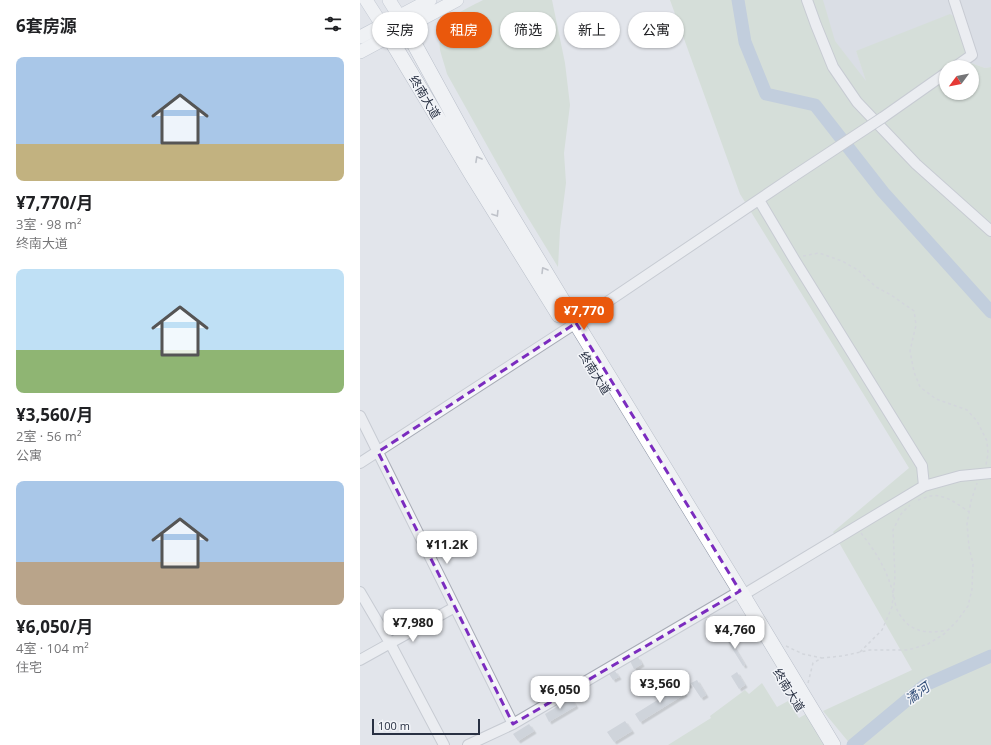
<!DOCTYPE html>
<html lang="zh">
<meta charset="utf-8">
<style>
body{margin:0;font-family:"Open Sans","Noto Sans SC",sans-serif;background:#f2f2f2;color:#202124;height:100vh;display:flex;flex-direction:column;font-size:15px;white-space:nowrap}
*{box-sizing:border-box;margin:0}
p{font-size:13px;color:#757577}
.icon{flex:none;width:22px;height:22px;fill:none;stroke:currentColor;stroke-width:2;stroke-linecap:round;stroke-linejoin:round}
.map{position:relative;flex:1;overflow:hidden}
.drawer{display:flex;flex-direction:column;background:#fff;width:360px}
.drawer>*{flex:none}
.guide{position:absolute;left:12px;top:12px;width:380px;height:36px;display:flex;gap:8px}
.needle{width:26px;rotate:238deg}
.tools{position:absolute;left:579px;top:60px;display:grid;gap:8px}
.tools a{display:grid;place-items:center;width:40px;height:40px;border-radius:50%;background:#fff;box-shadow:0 1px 3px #0004;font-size:20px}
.scale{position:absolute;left:12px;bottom:10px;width:108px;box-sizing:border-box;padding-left:4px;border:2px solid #293143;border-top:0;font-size:11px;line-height:14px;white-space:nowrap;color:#293143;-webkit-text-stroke:3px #f2f4f8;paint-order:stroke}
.price{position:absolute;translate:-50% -34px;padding:0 9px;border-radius:8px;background:#fff;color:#222;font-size:13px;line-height:26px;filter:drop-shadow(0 1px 2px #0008)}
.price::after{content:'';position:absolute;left:50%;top:24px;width:12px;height:9px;margin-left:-6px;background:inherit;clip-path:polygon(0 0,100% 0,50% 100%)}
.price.active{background:#ea580c;color:#fff}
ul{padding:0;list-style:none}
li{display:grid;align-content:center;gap:8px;height:212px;padding:0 16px}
li span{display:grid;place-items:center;height:124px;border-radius:8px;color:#555}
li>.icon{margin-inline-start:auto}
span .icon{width:72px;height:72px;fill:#fffc;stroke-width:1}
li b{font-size:17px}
h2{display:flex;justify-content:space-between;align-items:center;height:48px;padding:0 16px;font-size:17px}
.chip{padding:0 14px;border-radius:18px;background:#fff;box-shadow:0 1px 3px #0004;font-size:14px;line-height:36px}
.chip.active{background:#ea580c;color:#fff}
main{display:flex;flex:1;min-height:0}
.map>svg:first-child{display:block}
.built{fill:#d0d4dd}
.green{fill:#c6d5c3;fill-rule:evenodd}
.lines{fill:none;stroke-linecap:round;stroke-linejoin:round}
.river{stroke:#9cb1cc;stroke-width:13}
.building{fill:#b9bec8;filter:url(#shadow)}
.minor-casing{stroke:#a7abb5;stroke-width:12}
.major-casing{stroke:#a1a8b7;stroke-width:14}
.highway-casing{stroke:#8991a2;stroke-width:16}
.path{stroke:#c0c3ca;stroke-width:1.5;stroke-dasharray:3 3;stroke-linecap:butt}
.minor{stroke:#f5f6f9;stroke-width:10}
.major{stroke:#fff;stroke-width:13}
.highway{stroke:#fff;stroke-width:15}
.minor-bridge-casing{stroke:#a7abb5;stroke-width:12;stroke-linecap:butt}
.minor-bridge{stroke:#f5f6f9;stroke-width:10}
.oneway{stroke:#9498a1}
.marked{fill:none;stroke:#7b2cbf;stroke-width:3;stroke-dasharray:8 5;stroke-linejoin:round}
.labels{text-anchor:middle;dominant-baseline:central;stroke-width:3;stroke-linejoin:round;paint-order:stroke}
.street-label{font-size:12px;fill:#293143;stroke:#f2f4f8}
.water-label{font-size:13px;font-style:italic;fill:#324e79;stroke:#f2f4f8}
</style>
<main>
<section class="drawer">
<h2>6套房源<svg class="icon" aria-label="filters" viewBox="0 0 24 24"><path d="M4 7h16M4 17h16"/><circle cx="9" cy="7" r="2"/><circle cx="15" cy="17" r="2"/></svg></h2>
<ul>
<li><span style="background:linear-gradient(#a9c7e8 70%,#c2b280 0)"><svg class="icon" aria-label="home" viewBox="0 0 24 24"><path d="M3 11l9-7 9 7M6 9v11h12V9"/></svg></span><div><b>¥7,770/月</b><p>3室 · 98 m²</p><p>终南大道</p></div></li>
<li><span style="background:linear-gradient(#bfe0f5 65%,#8fb573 0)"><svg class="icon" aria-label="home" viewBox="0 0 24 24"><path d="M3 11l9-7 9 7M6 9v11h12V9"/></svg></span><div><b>¥3,560/月</b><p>2室 · 56 m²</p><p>公寓</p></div></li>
<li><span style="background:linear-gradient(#a9c7e8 65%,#b9a48a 0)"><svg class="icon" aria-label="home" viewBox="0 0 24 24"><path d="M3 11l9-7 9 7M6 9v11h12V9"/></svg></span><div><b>¥6,050/月</b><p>4室 · 104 m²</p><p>住宅</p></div></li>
</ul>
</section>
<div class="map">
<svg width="631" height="745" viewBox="0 0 631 745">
<defs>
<filter id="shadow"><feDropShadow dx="2.5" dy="2.5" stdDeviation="0" flood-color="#0004"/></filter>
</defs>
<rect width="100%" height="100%" fill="#e2e5eb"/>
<!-- built -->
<path class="built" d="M452,0H631V67L625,68L611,63L610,60L496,51L514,103L518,124Z"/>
<!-- green -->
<path class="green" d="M123,0H192L205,63L210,105L204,153L206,183L200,230L198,267L162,208L87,74C85,66 82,58 80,50C76,20 102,11 123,0Z
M310,0H463L475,41L506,81L496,51L590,14L595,17L611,63L625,68L631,67V745H491L463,711L552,670L473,532L549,468L380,194ZM586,67H612V93H586Z
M402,683L417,707L428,701L439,718L451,711L473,745H308L351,718L350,716L385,690L389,694Z"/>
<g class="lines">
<!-- river -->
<path class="river" d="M378,0L385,42L406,94L455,105L523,192L631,312
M493,745L565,685L631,656"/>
</g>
<!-- building -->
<path class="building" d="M367,635L385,665L383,666L365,637Z
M278,657L282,664L274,669L270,661Z
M255,671L259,677L253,680L249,674Z
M377,672L385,685L379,689L371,676Z
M324,675L330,685L326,687L320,678Z
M337,680L346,695L341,698L331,683Z
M320,686L325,694L280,722L275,714Z
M211,698L216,706L189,722L185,714Z
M265,721L272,731L254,742L247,732Z
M169,724L174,731L158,741L153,734Z"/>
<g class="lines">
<defs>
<path id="minor" d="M447,0L456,25L473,67L497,102L556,164L631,231
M594,0L612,55L595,67
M522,118L586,73
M399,200L434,259L562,466L564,486
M0,416L153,724
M0,463L216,323L434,176
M0,592L30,643L84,745
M383,595L564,486L600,476L631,473
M0,660L95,607
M108,745L153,724L380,591"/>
<path id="major" d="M6,0L22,25
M29,0L39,16
M0,37L70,0
M0,52L97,0"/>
<path id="highway" d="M39,16L123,169L216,323L380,591L473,745
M22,25L112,175L199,315"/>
</defs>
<!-- minor casing -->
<use href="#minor" class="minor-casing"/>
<!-- major casing -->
<use href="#major" class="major-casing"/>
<!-- highway casing -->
<use href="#highway" class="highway-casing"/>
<!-- path -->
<path class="path" d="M443,256L459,253L482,261L498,270L516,287L531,295L554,311L556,325L550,351L554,372L560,387L576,399L607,410L617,421L627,441L628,454L626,465
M558,500C562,499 566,497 570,496C584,493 599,505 609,512
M501,533C516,552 527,570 533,593
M534,597C535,602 536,610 540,615C551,633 569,634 588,630
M426,646L443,654L462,658
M500,652L522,630L532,607L535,576L533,530L541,514L550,505
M448,683L453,663L462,658L482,656L510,650H548L568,644L584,634L597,621L608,606L612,589L613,564L609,547L607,524L611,501L617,483"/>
<!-- minor -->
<use href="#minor" class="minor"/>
<!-- major -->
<use href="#major" class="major"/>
<!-- highway -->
<use href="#highway" class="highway"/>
<defs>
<path id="minor-bridge" d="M434,176L522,118"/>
</defs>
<!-- minor-bridge casing -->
<use href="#minor-bridge" class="minor-bridge-casing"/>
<!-- minor-bridge -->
<use href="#minor-bridge" class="minor-bridge"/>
</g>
<!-- one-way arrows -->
<defs><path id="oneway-chevron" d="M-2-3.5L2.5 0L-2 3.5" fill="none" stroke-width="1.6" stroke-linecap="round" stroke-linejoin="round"/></defs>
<g class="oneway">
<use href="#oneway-chevron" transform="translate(118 159) rotate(-119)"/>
<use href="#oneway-chevron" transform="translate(136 214) rotate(58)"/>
<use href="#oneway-chevron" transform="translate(184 270) rotate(-121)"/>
</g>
<!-- marked area -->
<path d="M0 0H631V745H0ZM216,323L380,591L153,724L18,452Z" fill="#e2e5eb" fill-opacity=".55" fill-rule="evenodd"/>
<path class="marked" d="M216,323L380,591L153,724L18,452Z"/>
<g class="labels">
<!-- street labels -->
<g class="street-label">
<text transform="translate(65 97) rotate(59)">终南大道</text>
<text transform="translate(235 373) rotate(58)">终南大道</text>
<text transform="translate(429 690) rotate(58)">终南大道</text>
</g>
<!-- water labels -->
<g class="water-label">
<text transform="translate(557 693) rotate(-36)">潏河</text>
</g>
</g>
</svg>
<div class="tools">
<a><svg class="needle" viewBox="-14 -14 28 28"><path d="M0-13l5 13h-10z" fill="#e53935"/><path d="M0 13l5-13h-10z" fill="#757577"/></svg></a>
</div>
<div class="scale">100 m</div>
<b class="price active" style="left:224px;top:331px">¥7,770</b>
<b class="price" style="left:87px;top:565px">¥11.2K</b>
<b class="price" style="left:53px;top:643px">¥7,980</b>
<b class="price" style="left:375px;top:650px">¥4,760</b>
<b class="price" style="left:300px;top:704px">¥3,560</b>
<b class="price" style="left:200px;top:710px">¥6,050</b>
<div class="guide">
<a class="chip">买房</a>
<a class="chip active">租房</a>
<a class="chip">筛选</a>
<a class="chip">新上</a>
<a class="chip">公寓</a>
</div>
</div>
</main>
